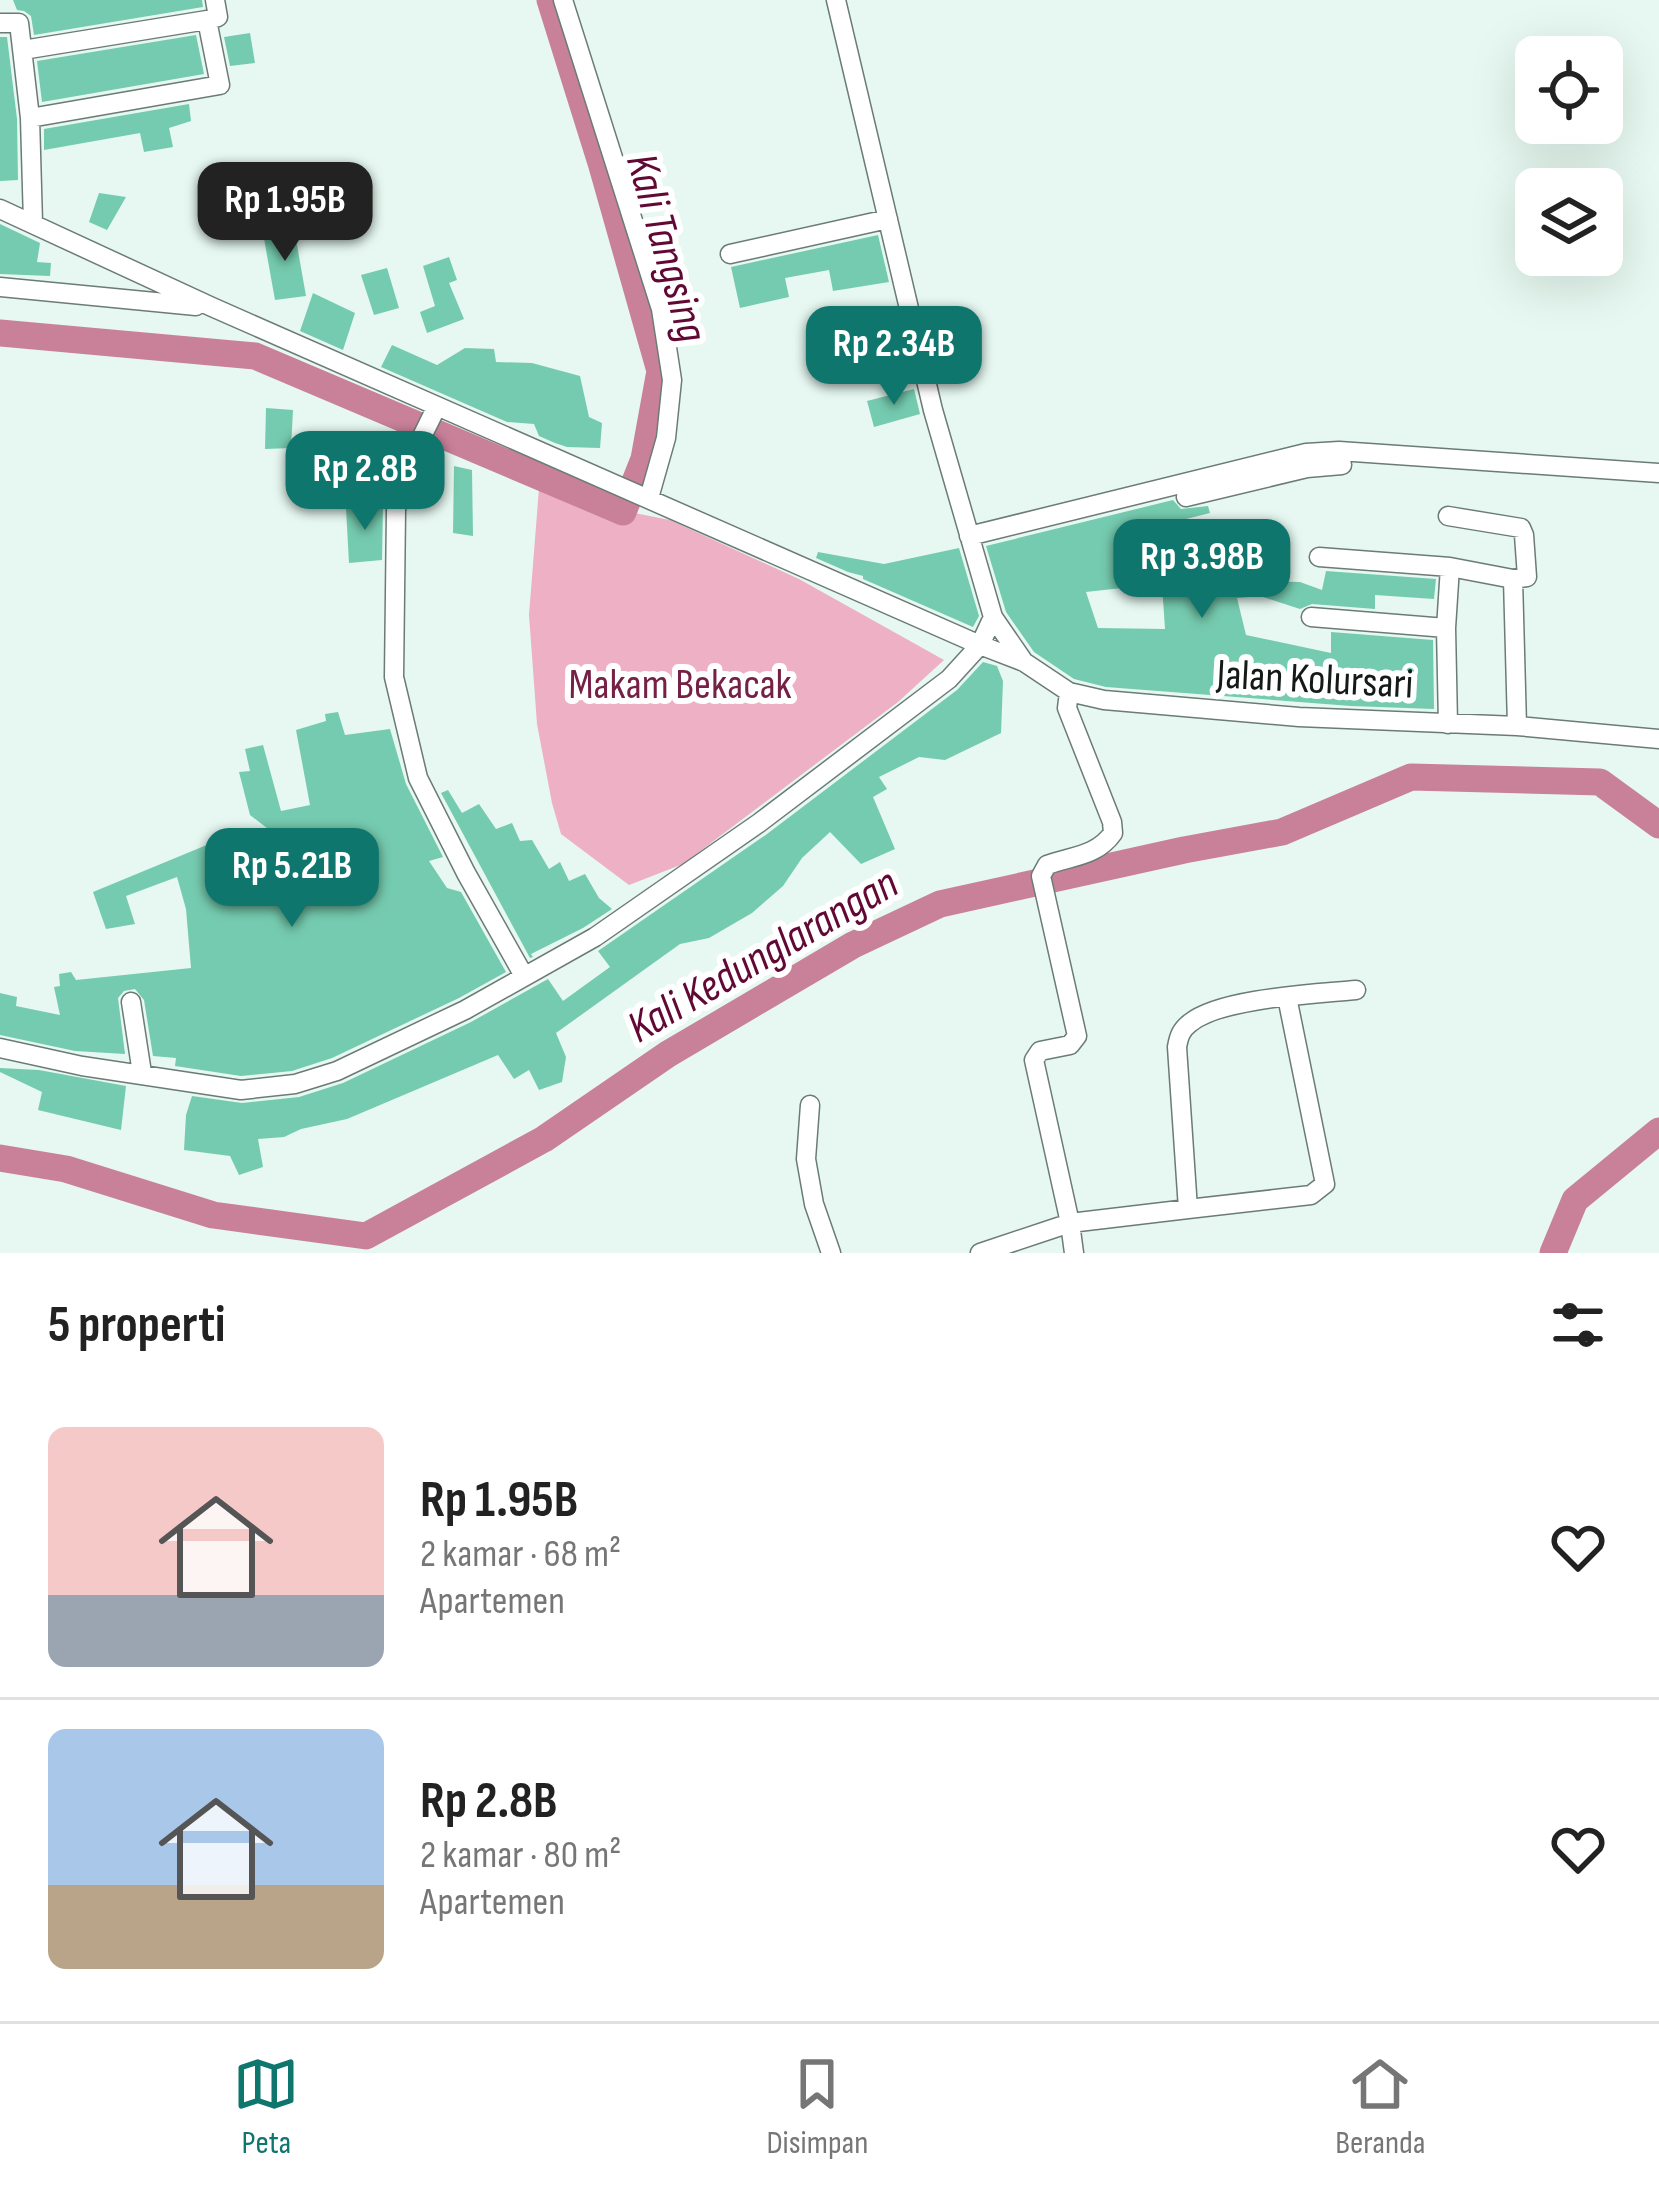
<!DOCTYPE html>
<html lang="id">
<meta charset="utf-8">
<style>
body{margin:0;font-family:"Sofia Sans Condensed",sans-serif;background:#f2f2f2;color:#222;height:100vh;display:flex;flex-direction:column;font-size:45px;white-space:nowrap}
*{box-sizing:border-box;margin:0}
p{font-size:39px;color:#767676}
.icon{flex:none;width:66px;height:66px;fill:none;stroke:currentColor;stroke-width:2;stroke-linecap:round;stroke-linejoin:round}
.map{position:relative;height:1253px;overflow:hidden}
.drawer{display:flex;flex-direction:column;background:#fff;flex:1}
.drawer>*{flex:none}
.controls{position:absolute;left:1515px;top:36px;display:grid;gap:24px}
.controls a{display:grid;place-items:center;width:108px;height:108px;border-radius:18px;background:#fff;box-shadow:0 12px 48px #0002;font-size:60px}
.price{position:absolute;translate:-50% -102px;padding:0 27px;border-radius:24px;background:#0f766e;color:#fff;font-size:39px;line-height:78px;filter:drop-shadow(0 3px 6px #0008)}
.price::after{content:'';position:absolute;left:50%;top:72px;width:36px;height:27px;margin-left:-18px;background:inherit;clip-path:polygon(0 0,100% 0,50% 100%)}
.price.on{background:#222;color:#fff}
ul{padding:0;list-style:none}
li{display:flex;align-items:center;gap:36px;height:300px;padding:0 48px}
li+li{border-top:3px solid #e0e0e0}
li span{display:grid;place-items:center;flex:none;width:336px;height:240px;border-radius:18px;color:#555}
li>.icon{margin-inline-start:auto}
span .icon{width:144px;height:144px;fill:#fffc;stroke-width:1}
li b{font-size:51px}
h2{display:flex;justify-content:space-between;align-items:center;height:144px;padding:0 48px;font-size:51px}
.menu{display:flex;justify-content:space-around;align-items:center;height:168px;border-top:3px solid #e0e0e0;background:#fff;font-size:33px;color:#767676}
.menu a{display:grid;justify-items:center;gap:6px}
.menu .on{color:#0f766e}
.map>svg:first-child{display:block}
.green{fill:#eeb0c4}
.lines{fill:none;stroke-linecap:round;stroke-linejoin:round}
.river{stroke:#c9819a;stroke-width:27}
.building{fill:#75cbaf}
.minor-casing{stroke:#6b7b75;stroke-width:21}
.minor{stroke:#fff;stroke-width:18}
.labels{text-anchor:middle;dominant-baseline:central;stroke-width:12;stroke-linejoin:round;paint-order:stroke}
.street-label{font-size:42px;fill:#141a18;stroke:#fff}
.park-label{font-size:42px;fill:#752045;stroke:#fff}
.water-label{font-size:45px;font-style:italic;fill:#610834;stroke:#fff}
</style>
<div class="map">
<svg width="1659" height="1253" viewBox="0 0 1659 1253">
<rect width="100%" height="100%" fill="#e6f8f1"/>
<!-- green -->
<path class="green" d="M540,476L619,510L670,520L799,579L944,660L898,702L683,864L629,885L561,834L552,803L537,724L529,615Z"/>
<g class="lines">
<!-- river -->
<path class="river" d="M0,333L255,356L623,512L644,459L660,371L602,166L550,0
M0,1158L66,1169L213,1215L366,1236L544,1139L668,1054L853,945L940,904L1184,850L1282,832L1411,777L1600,782L1659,825
M1553,1253L1575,1200L1659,1131"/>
</g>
<!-- building -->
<path class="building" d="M13,0H202L203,7L34,35L31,16L24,11L17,10Z
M250,33L255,63L230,66L224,37Z
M196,35L204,74L42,102L37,61Z
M0,37H7L17,119L18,180L0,181Z
M189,104L191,121L169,128L173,147L144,152L140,133L44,150V129Z
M99,193L126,197L107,230L89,222Z
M0,224L40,243L37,262L51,263L50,276L0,274Z
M294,228L306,296L275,300L263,233Z
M878,235L889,282L833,291L829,270L785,278L789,297L740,308L731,267Z
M449,257L457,280L449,283L464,319L427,333L420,312L435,306L423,266Z
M387,268L399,308L374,315L361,275Z
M313,293L355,313L343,350L300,331Z
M392,345L437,365L465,348L494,349L496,362L532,363L580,376L589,417L602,423L600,448L567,447L555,443L539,436L534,424L507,422L381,367Z
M914,389L920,414L874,427L867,401Z
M266,408L293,410L291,448L265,449Z
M454,466L472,470L473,536L453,533Z
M1173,500L1181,509L1208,506L1210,513L1174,522L1175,538L1124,546L1131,587L1086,592L1098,628L1165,629L1162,584L1183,581L1192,568L1204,541L1224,537L1228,564L1262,575V581L1300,582L1322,590L1326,571L1436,579L1434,599L1375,595V609L1312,604L1300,609L1260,596L1237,598L1246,635L1331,653V632L1433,640L1434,709L1351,706L1106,687L1074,679L1034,652L1006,612L986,546Z
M383,505L382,560L349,563L346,508Z
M959,548L979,616L973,627L863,579V576L848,572L816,558L818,552L884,564Z
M983,662L997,666L1003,681L1001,733L945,760L919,757L879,777L887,789L873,797L895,849L861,864L830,832L802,858L783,886L752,913L709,938L680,944L556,1033L566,1057L562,1082L539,1090L529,1070L514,1079L498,1055L347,1119L301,1129L284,1137L258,1139L263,1167L239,1175L230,1156L184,1150L186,1115L192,1096L242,1103L299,1097L343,1083L471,1022L548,979L563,1001L610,967L598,951L767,834L957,690Z
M338,712L345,735L390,729L406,784L443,857L429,861L447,888L461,892L506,972L459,998L332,1058L292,1071L241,1076L175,1066L176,1058L153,1056L144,1000L135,989L124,991L118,998L125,1054L75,1051L0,1035V993L17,997L16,1006L60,1015L54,987L60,986L59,974L71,972L76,980L191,968L186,909L177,877L126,896L135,924L106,929L93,892L214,842L226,882L253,879L259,903L296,889L281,839L250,815L239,772L250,771L245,749L263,745L281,811L310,805L296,730L326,721L325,714Z
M448,790L462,813L479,804L496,829L512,823L520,841L532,840L549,869L560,862L569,881L585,874L599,898L612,909L583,928L531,954L533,957L530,958L441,793Z
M0,1068L39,1070L126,1086L121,1130L38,1110L42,1092L0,1072Z"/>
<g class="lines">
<defs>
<path id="minor" d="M563,0L661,309L672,380L666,438L649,498
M836,0L933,410L993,617L1024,662
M0,23H19L30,118
M23,50L207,20L218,17L215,0
M0,209L212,307L980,645L1024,662L1069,692L1104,700L1299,717L1517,726L1659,739
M33,223L30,118L220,85L207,20
M730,254L888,219
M0,287L196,306
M437,406L401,479L396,510L394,677L418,778L466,873L524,976
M1186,497L1307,468L1342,465
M1448,516L1521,528L1524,535L1527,577L1513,579
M969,536L1306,453L1339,451L1659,473
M1319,557L1450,567L1513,579L1517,726
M1311,617L1446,628
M1448,724L1446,628L1450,567
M131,1002L142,1073
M0,1048L82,1066L241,1090L295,1084L337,1071L465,1010L595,937L759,823L949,679L980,645L993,617
M810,1105L806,1159L814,1204L831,1253
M1188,1209L1311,1195L1325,1184L1287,997
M980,1253L1070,1223L1034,1060L1040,1051L1070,1045L1077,1036L1041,876L1047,865C1072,856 1097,856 1113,833L1112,822L1067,708L1069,692
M1074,1253L1070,1223L1188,1209L1177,1047C1179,1036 1181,1030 1190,1023C1220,998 1315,994 1356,990"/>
</defs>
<!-- minor casing -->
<use href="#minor" class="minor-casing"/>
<!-- minor -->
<use href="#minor" class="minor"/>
</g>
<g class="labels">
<!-- street labels -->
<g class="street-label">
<text transform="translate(1315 680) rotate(3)">Jalan Kolursari</text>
</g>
<!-- park labels -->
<g class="park-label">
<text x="680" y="685">Makam Bekacak</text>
</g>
<!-- water labels -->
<g class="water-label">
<text transform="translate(666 248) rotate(74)">Kali Tangsing</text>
<text transform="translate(763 956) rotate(-30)">Kali Kedunglarangan</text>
</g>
</g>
</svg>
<div class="controls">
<a><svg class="icon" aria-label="locate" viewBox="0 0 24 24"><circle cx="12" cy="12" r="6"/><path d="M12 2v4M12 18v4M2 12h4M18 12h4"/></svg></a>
<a><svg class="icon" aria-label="layers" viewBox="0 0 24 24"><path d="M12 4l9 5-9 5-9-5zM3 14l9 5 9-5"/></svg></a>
</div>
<b class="price on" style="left:285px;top:264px">Rp 1.95B</b>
<b class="price" style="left:894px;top:408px">Rp 2.34B</b>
<b class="price" style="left:365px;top:533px">Rp 2.8B</b>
<b class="price" style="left:1202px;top:621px">Rp 3.98B</b>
<b class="price" style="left:292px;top:930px">Rp 5.21B</b>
</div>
<section class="drawer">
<h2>5 properti<svg class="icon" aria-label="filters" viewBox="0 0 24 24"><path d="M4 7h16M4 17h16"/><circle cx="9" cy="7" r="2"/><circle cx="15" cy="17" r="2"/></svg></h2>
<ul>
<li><span style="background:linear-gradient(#f6c9c9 70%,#9aa5b1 0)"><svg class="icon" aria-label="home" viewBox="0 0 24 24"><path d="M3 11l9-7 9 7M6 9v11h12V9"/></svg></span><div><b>Rp 1.95B</b><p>2 kamar · 68 m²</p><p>Apartemen</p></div><svg class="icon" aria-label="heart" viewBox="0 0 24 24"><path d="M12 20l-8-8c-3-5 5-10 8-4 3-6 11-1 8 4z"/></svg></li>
<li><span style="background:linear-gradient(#a9c7e8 65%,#b9a48a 0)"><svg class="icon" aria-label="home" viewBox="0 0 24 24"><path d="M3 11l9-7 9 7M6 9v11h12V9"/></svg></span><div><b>Rp 2.8B</b><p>2 kamar · 80 m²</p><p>Apartemen</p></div><svg class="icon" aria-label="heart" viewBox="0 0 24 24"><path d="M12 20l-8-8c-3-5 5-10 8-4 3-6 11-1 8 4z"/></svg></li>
</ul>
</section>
<nav class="menu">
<a class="on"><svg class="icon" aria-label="map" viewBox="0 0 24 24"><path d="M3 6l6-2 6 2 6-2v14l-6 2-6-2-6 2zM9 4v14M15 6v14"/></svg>Peta</a>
<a><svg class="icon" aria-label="saved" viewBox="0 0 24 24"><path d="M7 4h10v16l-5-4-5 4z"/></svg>Disimpan</a>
<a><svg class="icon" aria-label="home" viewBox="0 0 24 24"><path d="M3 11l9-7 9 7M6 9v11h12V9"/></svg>Beranda</a>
</nav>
